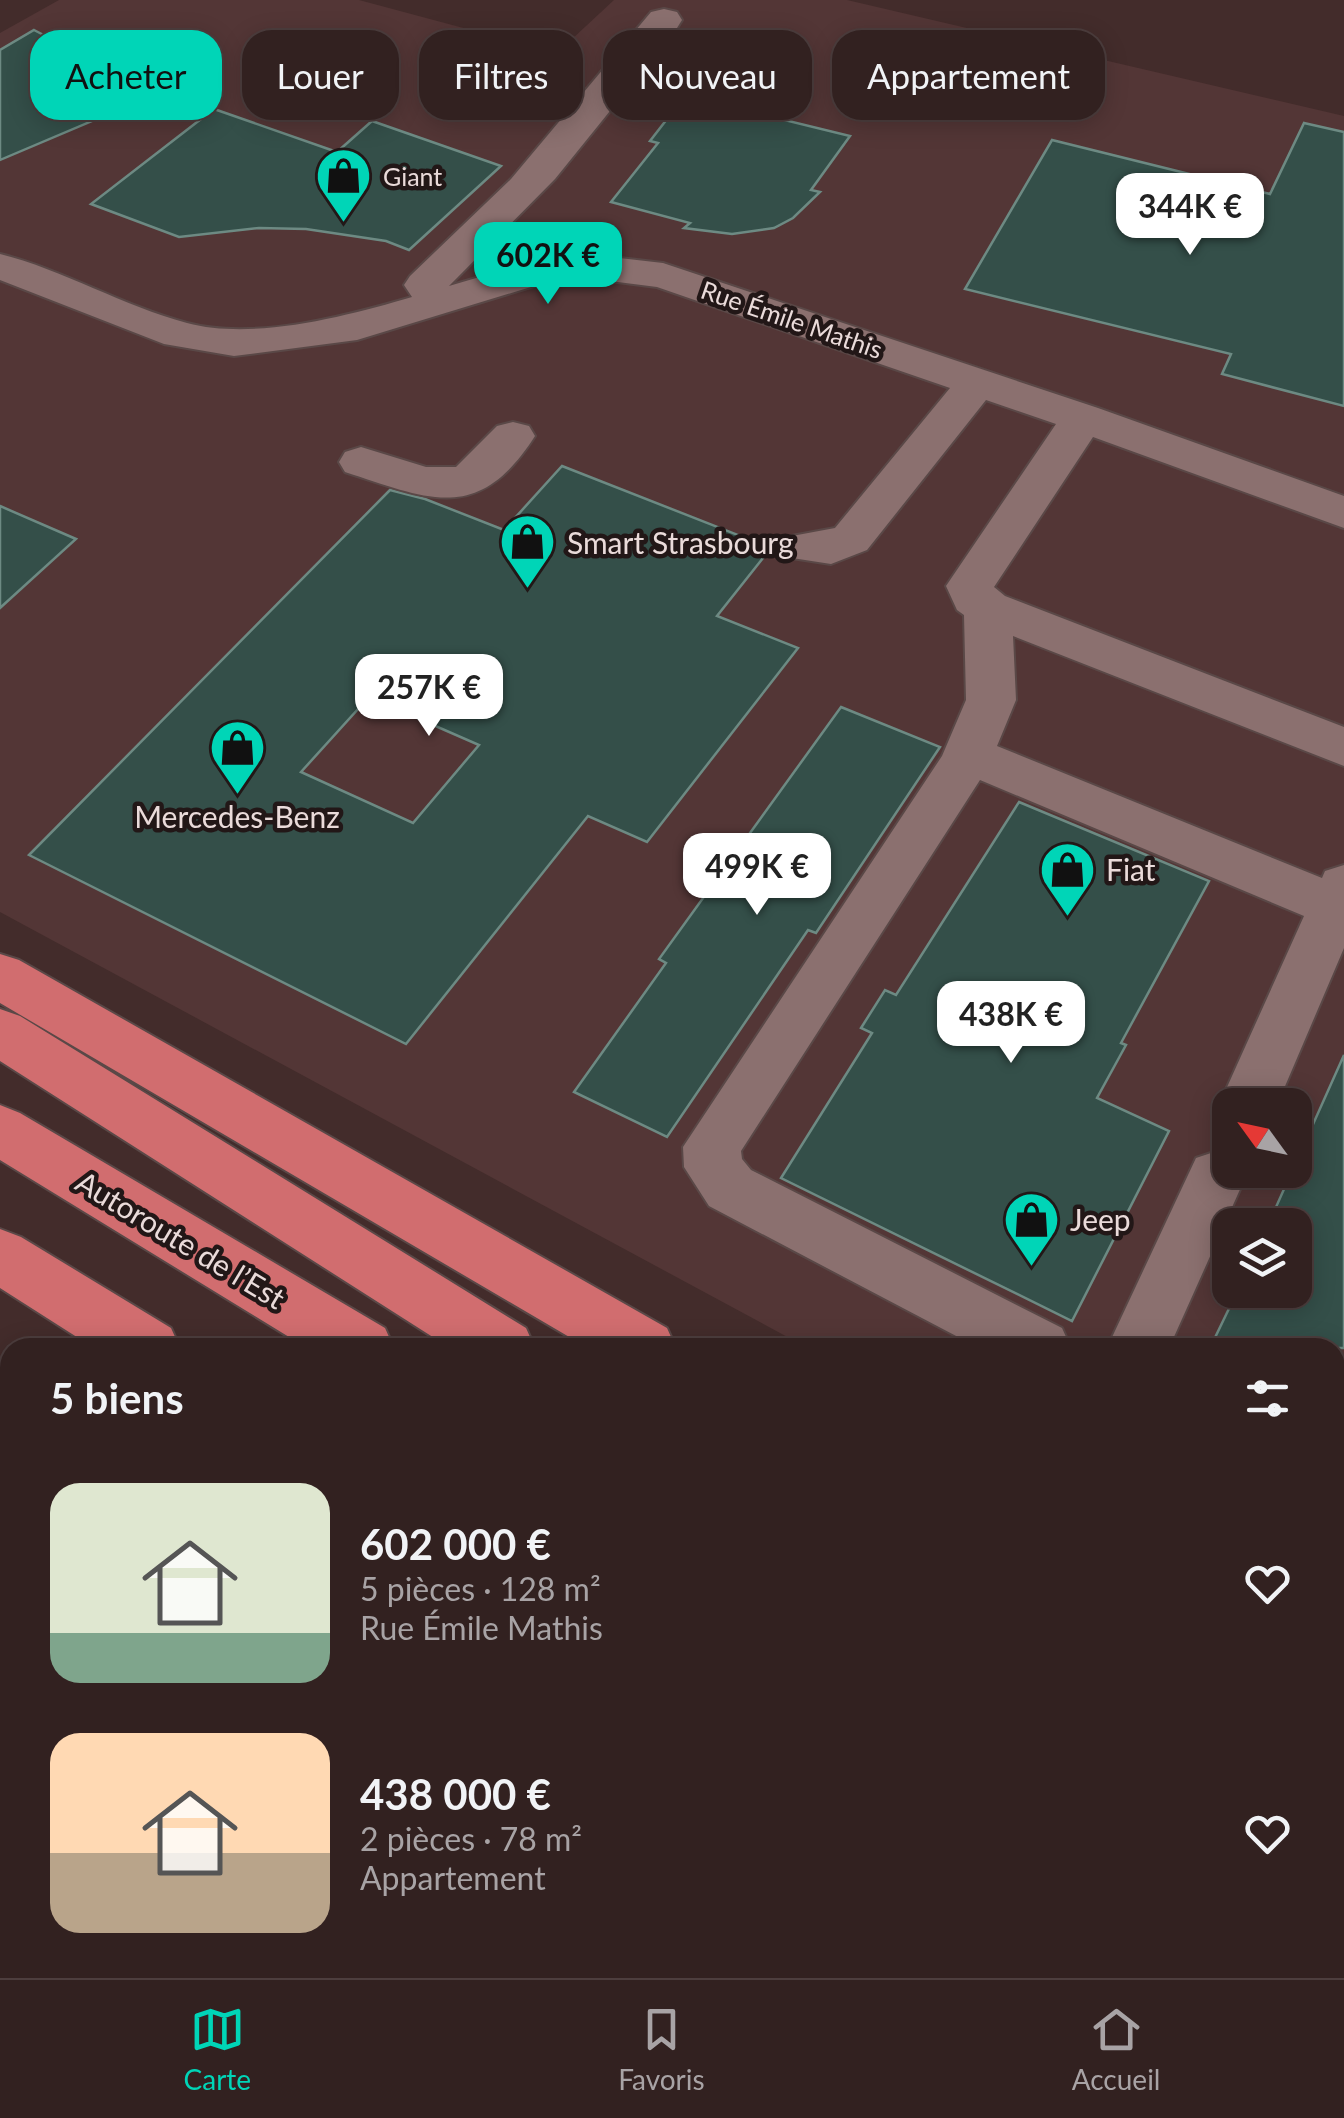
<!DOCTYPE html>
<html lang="fr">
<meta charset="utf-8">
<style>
body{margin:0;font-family:Lato,sans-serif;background:#3d2e2d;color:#f1f3f6;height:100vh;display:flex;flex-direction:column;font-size:38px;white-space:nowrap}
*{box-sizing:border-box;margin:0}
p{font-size:32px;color:#a8a3a5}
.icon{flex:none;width:55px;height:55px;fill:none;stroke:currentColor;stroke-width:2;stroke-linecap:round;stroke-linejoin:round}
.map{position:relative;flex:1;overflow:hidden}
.drawer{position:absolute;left:0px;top:1338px;width:1345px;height:642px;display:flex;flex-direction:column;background:#322120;border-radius:30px 30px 0 0;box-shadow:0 5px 25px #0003,0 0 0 2px #4d3e3e}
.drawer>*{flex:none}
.top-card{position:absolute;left:30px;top:30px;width:1285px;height:90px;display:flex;gap:20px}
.needle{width:65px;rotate:303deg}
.fabs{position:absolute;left:1212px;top:1088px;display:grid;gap:20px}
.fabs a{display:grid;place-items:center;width:100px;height:100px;border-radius:20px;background:#322120;box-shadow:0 5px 25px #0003,0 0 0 2px #4d3e3e;font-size:50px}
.price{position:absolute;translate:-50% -85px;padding:0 22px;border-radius:20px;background:#fff;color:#222;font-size:32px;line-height:65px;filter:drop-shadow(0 2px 5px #0008)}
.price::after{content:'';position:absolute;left:50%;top:60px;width:30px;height:22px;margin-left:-15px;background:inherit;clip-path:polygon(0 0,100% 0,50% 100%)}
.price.selected{background:#00d5b7;color:#111}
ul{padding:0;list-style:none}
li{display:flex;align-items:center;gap:30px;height:250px;padding:0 50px}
li span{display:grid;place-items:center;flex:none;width:280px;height:200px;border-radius:30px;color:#555}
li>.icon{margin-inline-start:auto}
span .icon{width:120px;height:120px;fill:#fffc;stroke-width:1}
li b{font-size:42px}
h2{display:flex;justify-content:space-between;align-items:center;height:120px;padding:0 50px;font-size:42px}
.chip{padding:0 35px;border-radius:30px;background:#322120;box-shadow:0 5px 25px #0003,0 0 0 2px #4d3e3e;font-size:35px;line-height:90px}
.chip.selected{background:#00d5b7;color:#111}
.tabs{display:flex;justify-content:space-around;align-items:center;height:140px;border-top:2px solid #4d3e3e;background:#322120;font-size:28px;color:#a8a3a5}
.tabs a{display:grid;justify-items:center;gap:5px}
.tabs .selected{color:#00d5b7}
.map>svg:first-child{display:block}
.built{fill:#533636;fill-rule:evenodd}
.green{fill:#6c3e3e}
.building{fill:#344f49;stroke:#6d8a83;stroke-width:2.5;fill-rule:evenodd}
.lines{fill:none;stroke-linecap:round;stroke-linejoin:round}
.minor-casing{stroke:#5a4847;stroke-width:4}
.highway-casing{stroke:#5a4847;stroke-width:4}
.minor{fill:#8b706f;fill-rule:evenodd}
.highway{fill:#d16d6f;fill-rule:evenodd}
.labels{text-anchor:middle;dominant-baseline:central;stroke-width:9;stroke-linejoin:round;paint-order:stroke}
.far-poi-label{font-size:25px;fill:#eadbda;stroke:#221717;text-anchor:start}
.far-street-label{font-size:25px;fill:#eadbda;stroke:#221717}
.poi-label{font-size:30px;fill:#eadbda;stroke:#221717;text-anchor:start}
.street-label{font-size:30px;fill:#eadbda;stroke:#221717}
</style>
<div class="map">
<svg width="1344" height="1978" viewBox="0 0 1344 1978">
<rect width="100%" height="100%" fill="#432c2b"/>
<!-- built -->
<path class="built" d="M59,0H359L557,53L614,0H847L1344,116V1629L1335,1624V1348L806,1347L0,912V33ZM1230,1105H1295V1170H1230ZM1230,1225H1295V1290H1230Z"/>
<!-- green -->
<path class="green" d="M0,1388L10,1395V1970H822L827,1978H0Z"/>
<!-- building -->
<path class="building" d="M34,30L156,94L0,160V50Z
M685,96L694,98L850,136L811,190L820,192L793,218L774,228L732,234L684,228L690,223L611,202L658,143L650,141Z
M214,109L337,152L372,121L501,166L409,250L386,241L306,229L259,228L179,237L91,204Z
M1304,123L1344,132V406L1222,374L1231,354L965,289L1052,140L1270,194Z
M562,466L771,548L717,616L798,648L647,842L588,816L406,1044L29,855L390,490L425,499L504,530ZM369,697L479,745L413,823L301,772Z
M0,506L76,539L0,608Z
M841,707L940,747L816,933L808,930L667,1137L574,1092L666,963L659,959Z
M1019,802L1209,881L1121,1043L1126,1045L1097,1098L1169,1131L1072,1321L781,1178L872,1033L861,1028L885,990L896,995Z
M1344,1055V1348H1210L1238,1290H1295V1225H1268Z"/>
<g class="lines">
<defs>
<path id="minor" d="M664,9L677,12L682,20L677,28L555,179L449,286L541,259L602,256L663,263L1098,408L1344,496V528L1093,437L994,587L1005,596L1344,727V766L1013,636L1016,700L997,746L1322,878L1325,871L1344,865V948L1277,1105H1230V1123L1219,1105L1304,916L980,780L741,1151L742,1159L751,1170L1062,1328L1071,1348H979L709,1206L684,1167L683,1147L942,756L966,700L964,615L957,610L946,586L1056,424L986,400L867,550L831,564L792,558L785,547L792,536L835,528L950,388L657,287L602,280L544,283L357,340L234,356L164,344L0,280V254C64,270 123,306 187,323C254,341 347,316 412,297L404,285L410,276L511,179L651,12Z
M513,422L529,426L535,436C478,525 429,499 345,472L339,462L345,452L361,447L426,467H456L497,426Z
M1217,1151L1230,1155V1170H1243L1246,1176L1169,1348H1107L1196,1158Z
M1335,1460L1344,1464V1526L1335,1522Z"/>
<path id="highway" d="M0,954L19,960L667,1328L676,1348H588L0,1003Z
M0,1009L20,1016L526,1328L535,1348H450L0,1061Z
M0,1105L20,1113L385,1328L394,1348H307L0,1160Z
M0,1229L21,1237L171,1328L180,1348H94L0,1288Z
M1335,1662L1344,1665V1797L1335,1793Z
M1335,1896L1344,1900V1975L1332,1970Z
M904,1970H986L989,1978H907Z
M1104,1970H1188L1191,1978H1107Z"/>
</defs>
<!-- minor casing -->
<use href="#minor" class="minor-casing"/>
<!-- highway casing -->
<use href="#highway" class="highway-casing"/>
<!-- minor -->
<use href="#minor" class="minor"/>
<!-- highway -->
<use href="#highway" class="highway"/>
</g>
<!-- icons -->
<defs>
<symbol id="shop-pin" viewBox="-11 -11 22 30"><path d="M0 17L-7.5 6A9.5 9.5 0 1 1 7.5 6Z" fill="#00d5b7" stroke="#221717"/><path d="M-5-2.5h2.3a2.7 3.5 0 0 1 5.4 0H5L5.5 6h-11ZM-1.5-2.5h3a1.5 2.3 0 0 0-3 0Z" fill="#111"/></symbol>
</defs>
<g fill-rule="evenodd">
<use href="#shop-pin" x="312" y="144" width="63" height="86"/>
<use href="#shop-pin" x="496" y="510" width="63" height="86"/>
<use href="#shop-pin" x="206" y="716" width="63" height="86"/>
<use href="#shop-pin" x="1036" y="838" width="63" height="86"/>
<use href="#shop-pin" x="1000" y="1188" width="63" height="86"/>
</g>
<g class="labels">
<!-- far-poi labels -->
<g class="far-poi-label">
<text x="383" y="176">Giant</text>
</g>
<!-- far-street labels -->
<g class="far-street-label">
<text transform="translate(792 319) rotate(19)">Rue Émile Mathis</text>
</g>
<!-- poi labels -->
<g class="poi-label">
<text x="567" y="542">Smart Strasbourg</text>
<text x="237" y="816" text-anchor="middle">Mercedes-Benz</text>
<text x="1106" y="869">Fiat</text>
<text x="1070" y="1219">Jeep</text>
</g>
<!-- street labels -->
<g class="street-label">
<text transform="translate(181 1239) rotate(31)">Autoroute de l’Est</text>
</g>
</g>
</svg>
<div class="fabs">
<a><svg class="needle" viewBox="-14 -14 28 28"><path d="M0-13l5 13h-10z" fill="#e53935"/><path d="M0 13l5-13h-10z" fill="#a8a3a5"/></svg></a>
<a><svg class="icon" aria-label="layers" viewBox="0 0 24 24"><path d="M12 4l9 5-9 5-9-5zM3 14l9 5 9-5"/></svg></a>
</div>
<b class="price" style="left:1190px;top:258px">344K €</b>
<b class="price selected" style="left:548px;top:307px">602K €</b>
<b class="price" style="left:429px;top:739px">257K €</b>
<b class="price" style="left:757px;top:918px">499K €</b>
<b class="price" style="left:1011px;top:1066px">438K €</b>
<div class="top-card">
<a class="chip selected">Acheter</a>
<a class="chip">Louer</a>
<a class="chip">Filtres</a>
<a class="chip">Nouveau</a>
<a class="chip">Appartement</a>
</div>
<section class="drawer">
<h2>5 biens<svg class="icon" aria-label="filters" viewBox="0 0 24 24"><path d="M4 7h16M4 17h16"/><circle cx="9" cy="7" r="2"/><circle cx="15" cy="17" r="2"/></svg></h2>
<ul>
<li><span style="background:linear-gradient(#dfe7d0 75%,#7fa58c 0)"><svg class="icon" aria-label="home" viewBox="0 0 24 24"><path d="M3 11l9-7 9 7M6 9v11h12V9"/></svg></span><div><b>602 000 €</b><p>5 pièces · 128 m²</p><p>Rue Émile Mathis</p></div><svg class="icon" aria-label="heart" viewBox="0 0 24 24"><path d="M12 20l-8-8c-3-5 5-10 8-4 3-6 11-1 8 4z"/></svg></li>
<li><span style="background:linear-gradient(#ffd9b3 60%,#b9a48a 0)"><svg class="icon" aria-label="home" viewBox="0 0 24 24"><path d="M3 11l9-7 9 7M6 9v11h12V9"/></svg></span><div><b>438 000 €</b><p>2 pièces · 78 m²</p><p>Appartement</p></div><svg class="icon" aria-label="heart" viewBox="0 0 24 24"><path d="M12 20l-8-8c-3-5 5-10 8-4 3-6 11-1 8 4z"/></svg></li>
</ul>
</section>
</div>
<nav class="tabs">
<a class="selected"><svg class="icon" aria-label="map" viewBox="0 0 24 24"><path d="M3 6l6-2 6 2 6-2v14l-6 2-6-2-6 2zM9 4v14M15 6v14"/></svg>Carte</a>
<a><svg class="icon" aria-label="saved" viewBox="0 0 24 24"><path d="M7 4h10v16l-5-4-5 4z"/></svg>Favoris</a>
<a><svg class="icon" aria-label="home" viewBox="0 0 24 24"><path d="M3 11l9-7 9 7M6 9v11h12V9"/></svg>Accueil</a>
</nav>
